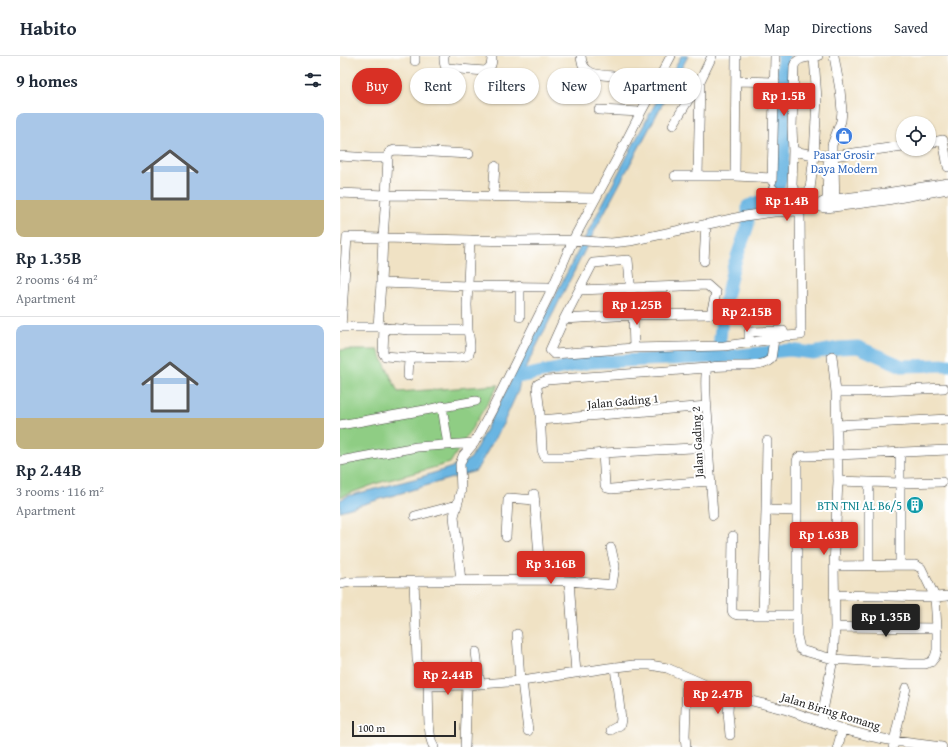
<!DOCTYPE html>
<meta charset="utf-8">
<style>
body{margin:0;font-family:"Gentium Book Plus",serif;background:#f6f6f7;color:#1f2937;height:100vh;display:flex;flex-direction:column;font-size:15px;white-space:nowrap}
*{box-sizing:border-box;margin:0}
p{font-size:13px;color:#747a83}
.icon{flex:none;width:22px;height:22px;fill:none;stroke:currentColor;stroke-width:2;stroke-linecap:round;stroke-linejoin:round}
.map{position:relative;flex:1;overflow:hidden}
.drawer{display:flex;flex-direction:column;background:#fff;width:340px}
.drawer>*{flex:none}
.top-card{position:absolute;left:12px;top:12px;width:380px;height:36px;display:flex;gap:8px}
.fabs{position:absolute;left:556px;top:60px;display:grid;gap:8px}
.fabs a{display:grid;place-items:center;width:40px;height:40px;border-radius:50%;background:#fff;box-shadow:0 1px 3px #0004;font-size:20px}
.scale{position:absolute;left:12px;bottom:10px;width:104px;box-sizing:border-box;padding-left:4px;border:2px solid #2b2b2b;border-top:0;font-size:11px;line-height:14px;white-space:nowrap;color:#2b2b2b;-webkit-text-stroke:3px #fff;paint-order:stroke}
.price{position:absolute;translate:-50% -34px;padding:0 9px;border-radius:4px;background:#d93025;color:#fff;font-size:13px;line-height:26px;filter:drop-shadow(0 1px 2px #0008)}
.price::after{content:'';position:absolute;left:50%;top:24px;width:12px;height:9px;margin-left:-6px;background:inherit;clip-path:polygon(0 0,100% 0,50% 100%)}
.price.selected{background:#222;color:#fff}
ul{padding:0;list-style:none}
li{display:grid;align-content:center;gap:8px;height:212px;padding:0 16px}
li+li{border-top:1px solid #e0e1e3}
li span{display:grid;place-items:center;height:124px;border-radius:8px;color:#555}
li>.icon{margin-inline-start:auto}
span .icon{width:72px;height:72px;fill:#fffc;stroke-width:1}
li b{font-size:17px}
h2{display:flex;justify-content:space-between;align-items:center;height:48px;padding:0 16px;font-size:17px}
.pill{padding:0 14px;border-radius:18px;background:#fff;box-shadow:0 1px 3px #0004;font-size:14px;line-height:36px}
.pill.selected{background:#d93025;color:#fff}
header{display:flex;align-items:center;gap:24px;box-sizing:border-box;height:56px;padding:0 20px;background:#fff;border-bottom:1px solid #e0e1e3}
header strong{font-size:19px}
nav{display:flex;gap:22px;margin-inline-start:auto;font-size:14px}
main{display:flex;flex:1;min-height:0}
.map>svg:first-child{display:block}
.green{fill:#8fcd84;stroke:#5d7c58}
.water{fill:#69b5e2;stroke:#4a7086}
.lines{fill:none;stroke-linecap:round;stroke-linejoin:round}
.river{stroke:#69b5e2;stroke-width:13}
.minor-casing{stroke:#494642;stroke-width:10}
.minor{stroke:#fff;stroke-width:9}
.labels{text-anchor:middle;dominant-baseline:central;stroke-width:4;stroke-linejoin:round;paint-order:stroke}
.shop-label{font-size:12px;fill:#366cbe;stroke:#fff}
.street-label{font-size:12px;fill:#2b2b2b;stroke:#fff}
.culture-label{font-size:12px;fill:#0d838f;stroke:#fff;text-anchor:end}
</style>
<header>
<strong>Habito</strong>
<nav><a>Map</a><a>Directions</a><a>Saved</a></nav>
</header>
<main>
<section class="drawer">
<h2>9 homes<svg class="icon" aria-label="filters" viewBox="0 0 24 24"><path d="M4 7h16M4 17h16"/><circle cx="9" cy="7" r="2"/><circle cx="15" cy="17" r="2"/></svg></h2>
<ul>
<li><span style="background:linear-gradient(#a9c7e8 70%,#c2b280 0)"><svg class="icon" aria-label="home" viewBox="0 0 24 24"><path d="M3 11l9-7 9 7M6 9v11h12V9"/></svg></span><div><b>Rp 1.35B</b><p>2 rooms · 64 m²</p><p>Apartment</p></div></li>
<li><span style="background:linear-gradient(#a9c7e8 75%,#c2b280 0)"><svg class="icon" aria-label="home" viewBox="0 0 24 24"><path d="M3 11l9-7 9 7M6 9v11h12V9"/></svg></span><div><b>Rp 2.44B</b><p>3 rooms · 116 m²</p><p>Apartment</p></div></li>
</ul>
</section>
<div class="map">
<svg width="608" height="691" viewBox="0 0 608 691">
<rect width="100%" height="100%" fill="#fff"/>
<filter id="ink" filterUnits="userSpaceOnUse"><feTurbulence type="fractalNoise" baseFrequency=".025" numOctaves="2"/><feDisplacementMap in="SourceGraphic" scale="8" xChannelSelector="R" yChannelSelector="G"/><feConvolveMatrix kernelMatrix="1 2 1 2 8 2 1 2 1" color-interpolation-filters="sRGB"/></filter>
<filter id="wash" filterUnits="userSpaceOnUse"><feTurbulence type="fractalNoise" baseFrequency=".012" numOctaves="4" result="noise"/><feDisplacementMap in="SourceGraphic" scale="16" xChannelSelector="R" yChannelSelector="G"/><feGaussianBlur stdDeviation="0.9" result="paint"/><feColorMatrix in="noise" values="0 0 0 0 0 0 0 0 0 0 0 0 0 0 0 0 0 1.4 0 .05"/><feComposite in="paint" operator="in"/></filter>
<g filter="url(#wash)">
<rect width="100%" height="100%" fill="#f0e2c4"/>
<!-- green -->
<path class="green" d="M0,294H38L58,336L159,329L110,407L38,427L0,441Z"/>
<!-- water -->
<path class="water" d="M341,0H348L256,172L181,321L178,335L163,368L136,415L0,455V444L8,440L78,422L122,408L131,402L294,87Z"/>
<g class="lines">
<!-- river -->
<path class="river" d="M378,301L383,254L393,212L408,169V150L432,141L441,124L444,88L443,0
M178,321L251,306L381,301L450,294L473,297L499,292L518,291L562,310L608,309"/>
</g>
</g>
<g filter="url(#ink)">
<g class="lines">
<defs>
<path id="minor" d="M104,0C104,4 103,9 107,12L145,15C152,12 152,6 152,0
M241,0C242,20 260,19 275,20
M478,0C469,2 457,0 454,10L452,71L453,95L474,99L493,100L563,90
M494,0L500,34L502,55L501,65L492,89V95L494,107L495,151
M75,5V0
M396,25L435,26
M259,54L301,56
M333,69L360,25L372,0
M589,87L603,84L608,111
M453,95L452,130L455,135L462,138L468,136L470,133L474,99L477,43L474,1
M0,100L30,102H48L46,139L0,137
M48,102C48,96 50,95 55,94L129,98
M335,120H395L432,122
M358,120L360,25
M395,120L396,0
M432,125L435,0
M433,133L434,156
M153,141L155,110
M487,149L488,106
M476,150L486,152L547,144L608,133
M130,184L43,182L46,139L256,142
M364,205L366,168
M41,227L43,182L7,181L1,271H38L69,274H128L127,249L130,184L181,185L233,184L271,187L290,185L405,160L412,159L434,156L460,155L476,150L487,144L546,137L608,127
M180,230V261
M224,263L293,259L371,258L376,237L367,229L239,234
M38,271L41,227L128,230L208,231L212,232
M44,271L43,297L45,300L70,302
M409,287V276L443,275L445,280
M294,292L293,259L288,204L253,207L224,263L210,294L214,298L294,292L384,290L434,283
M367,312C364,322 367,356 368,367C369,375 371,382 368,389L373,459
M68,320L69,304L72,301C81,301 124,304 128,299C132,295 129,280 128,274
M496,336H520L604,332
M102,350L108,389
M200,364L367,350
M0,369L136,345
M497,369L608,363
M427,385L426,454L457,455
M368,389L352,392L263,397L228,401H205L204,399L202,394L200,357L197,332L198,328L207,324L367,312C385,306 417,316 431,303L434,283L445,280L461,279L460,155
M263,397L265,429L267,432L271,433L370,425
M0,405L77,391L134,387
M498,425L560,427L602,426
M529,426V509
M75,460L117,449
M393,480L392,548C392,555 391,558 399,559H457
M166,481L168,444L169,442L195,444
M560,509V396
M494,510L575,509L581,512L595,541L608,540
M201,524L229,525L236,617
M74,525L77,604L79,611
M121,525L114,460L121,435L120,408L123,400L134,387L152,354L211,235L233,184L278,101L301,56L331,0
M229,525L272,529L275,510L271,492
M0,528L10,526L74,525L201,524L194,438
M495,539L595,541L597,572V594L595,601L591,606L585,608H569L493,603L464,595L460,593L457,580V405L458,402L461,400H467L497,399L608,394
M423,559L426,454
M495,571L597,572
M177,578L180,625
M136,596L140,628
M182,625L188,675
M389,639L388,656L390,679
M481,665L493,603L495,571L494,510L498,425L496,336L492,300
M271,674L280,669L281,663L275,611
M553,690L566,632
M94,691C87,682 89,643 88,630L127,629L182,625L268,612L294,609H310L327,612L389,639L447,654L502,673L529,680L554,685L602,691
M125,691L127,629
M346,691L345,680L347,621
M498,691L502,673"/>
</defs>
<!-- minor casing -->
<use href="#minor" class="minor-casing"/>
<!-- minor -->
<use href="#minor" class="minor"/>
</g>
</g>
<!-- icons -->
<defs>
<symbol id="shop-disc" viewBox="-11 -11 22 22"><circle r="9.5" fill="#3f7fe0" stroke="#fff"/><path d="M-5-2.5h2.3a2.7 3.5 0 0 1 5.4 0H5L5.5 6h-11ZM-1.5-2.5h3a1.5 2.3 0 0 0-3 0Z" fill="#fff"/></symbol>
<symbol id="building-disc" viewBox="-11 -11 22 22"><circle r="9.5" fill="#0f9aa8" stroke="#fff"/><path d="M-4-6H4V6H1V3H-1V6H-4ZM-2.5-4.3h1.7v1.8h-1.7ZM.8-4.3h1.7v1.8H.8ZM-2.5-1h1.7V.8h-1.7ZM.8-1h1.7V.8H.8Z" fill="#fff"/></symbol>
</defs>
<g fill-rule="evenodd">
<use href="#shop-disc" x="494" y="70" width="20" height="20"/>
<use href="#building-disc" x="565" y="439" width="20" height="20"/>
</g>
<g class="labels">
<!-- shop labels -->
<g class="shop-label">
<text x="504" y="98">Pasar Grosir<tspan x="504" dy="14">Daya Modern</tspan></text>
</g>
<!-- street labels -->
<g class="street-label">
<text transform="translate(283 345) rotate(-5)">Jalan Gading 1</text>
<text transform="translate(357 386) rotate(-93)">Jalan Gading 2</text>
<text transform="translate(491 655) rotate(17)">Jalan Biring Romang</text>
</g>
<!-- culture labels -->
<g class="culture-label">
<text x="562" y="449">BTN TNI AL B6/5</text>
</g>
</g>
</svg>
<div class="fabs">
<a><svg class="icon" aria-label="locate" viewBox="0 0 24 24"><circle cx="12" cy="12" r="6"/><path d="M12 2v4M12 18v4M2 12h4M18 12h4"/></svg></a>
</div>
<div class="scale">100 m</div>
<b class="price" style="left:444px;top:61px">Rp 1.5B</b>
<b class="price" style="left:447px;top:166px">Rp 1.4B</b>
<b class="price" style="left:297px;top:270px">Rp 1.25B</b>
<b class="price" style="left:407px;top:277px">Rp 2.15B</b>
<b class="price" style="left:484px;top:500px">Rp 1.63B</b>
<b class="price" style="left:211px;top:529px">Rp 3.16B</b>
<b class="price selected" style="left:546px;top:582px">Rp 1.35B</b>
<b class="price" style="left:108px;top:640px">Rp 2.44B</b>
<b class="price" style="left:378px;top:659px">Rp 2.47B</b>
<div class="top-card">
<a class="pill selected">Buy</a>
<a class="pill">Rent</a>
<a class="pill">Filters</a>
<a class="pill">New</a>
<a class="pill">Apartment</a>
</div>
</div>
</main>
